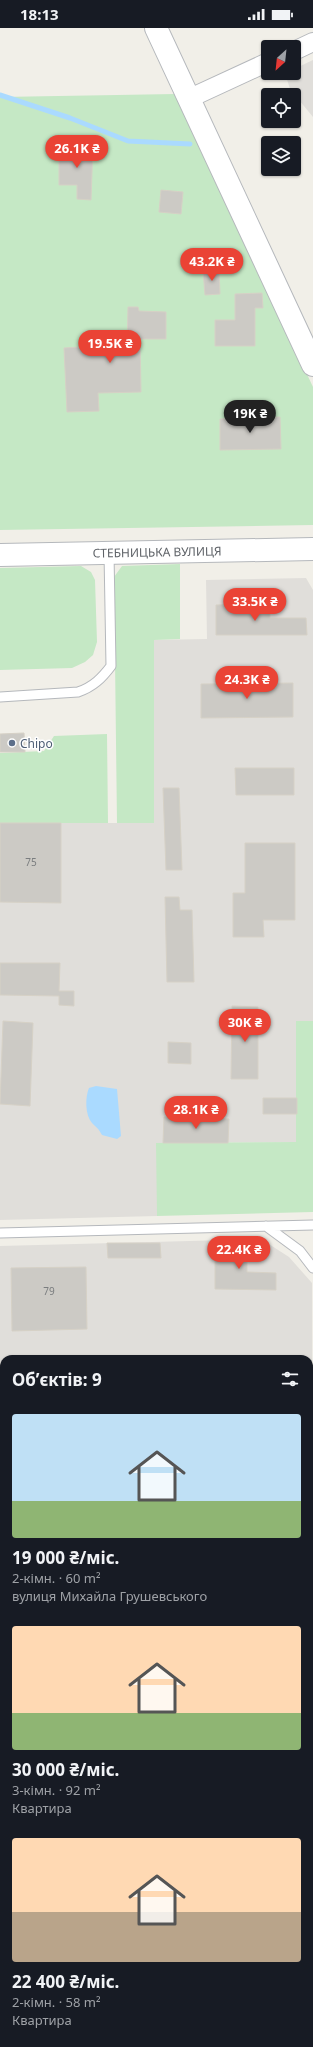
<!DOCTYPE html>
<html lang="uk">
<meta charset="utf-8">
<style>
body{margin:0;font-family:"Noto Sans",sans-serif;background:#20242c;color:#f1f3f6;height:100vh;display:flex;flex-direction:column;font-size:15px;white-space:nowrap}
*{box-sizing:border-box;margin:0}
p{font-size:13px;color:#9ea1a6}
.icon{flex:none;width:22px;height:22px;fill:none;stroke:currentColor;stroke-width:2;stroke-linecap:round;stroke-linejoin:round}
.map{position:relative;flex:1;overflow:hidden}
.details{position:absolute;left:0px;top:1327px;width:313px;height:692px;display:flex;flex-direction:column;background:#171b24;border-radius:12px 12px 0 0;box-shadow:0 1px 3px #0004}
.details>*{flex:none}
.needle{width:26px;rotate:207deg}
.controls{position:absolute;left:261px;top:12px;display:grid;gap:8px}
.controls a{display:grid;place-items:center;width:40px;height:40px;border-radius:4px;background:#171b24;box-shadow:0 1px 3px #0004;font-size:20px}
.price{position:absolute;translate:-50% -34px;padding:0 9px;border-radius:14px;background:#ea4335;color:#fff;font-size:13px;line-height:26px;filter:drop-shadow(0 1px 2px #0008)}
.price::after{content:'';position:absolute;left:50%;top:24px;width:12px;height:9px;margin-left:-6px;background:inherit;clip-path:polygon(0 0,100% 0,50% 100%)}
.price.current{background:#222;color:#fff}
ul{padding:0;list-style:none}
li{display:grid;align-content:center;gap:8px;height:212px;padding:0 12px}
li span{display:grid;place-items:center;height:124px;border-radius:4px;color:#555}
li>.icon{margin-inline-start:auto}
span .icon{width:72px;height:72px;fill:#fffc;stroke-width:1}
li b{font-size:17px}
h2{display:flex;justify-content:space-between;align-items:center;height:48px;padding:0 12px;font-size:17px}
.status{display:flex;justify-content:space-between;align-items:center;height:28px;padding:0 20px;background:#171b24;direction:ltr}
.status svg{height:11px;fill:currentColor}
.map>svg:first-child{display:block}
.industrial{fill:#e0deda}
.green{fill:#c5e8c5}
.water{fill:#aadaff}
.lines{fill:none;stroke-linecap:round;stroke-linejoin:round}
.stream{stroke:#aadaff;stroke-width:5}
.building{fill:#cccac5;stroke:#d6d1c6}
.service-casing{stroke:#b5b8bc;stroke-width:11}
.minor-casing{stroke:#b5b8bc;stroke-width:20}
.tertiary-casing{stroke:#b5b8bc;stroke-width:24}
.service{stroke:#fff;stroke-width:9}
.minor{stroke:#fff;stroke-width:18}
.tertiary{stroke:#fff;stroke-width:22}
.rail-casing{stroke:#b6b7b8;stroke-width:4.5}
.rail{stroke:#fff;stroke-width:3;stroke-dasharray:9;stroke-linecap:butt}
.service-dot{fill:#5c6f8a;stroke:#fff;stroke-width:1.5}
.labels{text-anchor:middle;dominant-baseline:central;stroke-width:3;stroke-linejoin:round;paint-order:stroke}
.number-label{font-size:10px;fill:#7a7d7f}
.street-label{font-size:12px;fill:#5f6368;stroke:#fff}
.service-label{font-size:12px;fill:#4e5e75;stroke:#fff;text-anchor:start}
</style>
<div class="status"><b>18:13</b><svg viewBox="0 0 49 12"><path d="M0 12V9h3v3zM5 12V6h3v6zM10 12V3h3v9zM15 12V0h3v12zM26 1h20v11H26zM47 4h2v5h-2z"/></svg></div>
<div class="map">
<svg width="313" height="2019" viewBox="0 0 313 2019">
<rect width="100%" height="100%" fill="#f1efe8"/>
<!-- industrial -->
<path class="industrial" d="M313,32V89L290,61L285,45H294V41Z
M306,550L313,562V1086L297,1114L157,1115V1188L0,1192V795H154V612L207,611L206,552Z
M261,1211L289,1229L312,1255L313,1810H309V1331H4V1740L0,1739V1218Z"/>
<!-- green -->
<path class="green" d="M175,66L313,359V497L0,502V69Z
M180,536V611L154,612V795H117L114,549L122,538Z
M81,538L91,544L95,552L97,614L93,627L85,634L72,640L0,642V540Z
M107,706L108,795H0V725L44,723L54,708Z
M296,993H313V1184L157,1188L156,1115L296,1114Z
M0,1704L4,1705V1761L0,1758Z
M0,1897L4,1898V2015H309V2007L313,2008V2019H0Z"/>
<!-- water -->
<path class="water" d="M96,1058L117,1061L121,1108L117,1111L102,1107C99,1101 96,1099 92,1095C85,1087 85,1069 89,1060Z"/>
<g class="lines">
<!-- stream -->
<path class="stream" d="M0,67L70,90L128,113L190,116"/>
</g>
<!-- building -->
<path class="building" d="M59,117H93L91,172L77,171V157H59Z
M161,162L183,164L181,186L159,184Z
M219,241L220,266L205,267L203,242Z
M262,265L263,280H255V318H215V292H235V266Z
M128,279H138L139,283L166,284V311H140L141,364L98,365L99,383L67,384L64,320L97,318V324L127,323Z
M280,389L281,421L220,422V391Z
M254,576V584H270V590H306L307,607H216V577Z
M293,655V689L201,690V656Z
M24,705L25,724H0V706Z
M235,740H294V767H236Z
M163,760H179L182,842H166Z
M0,795H61V875L0,874Z
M245,815H295V892H263L264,909H233V865H245Z
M165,869H179L180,882H192L194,954H167Z
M0,935H60L59,963H74V978L59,977V968L0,967Z
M232,978L258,979V1051H231Z
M3,993L33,995L30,1078L0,1076Z
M168,1014L191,1015V1036L168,1035Z
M263,1070H297V1086H263Z
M164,1089L229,1091L228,1115H163Z
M107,1215H160L161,1230H108Z
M215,1216H247V1244L276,1245V1262L215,1261Z
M86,1239L87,1301L12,1303L11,1240Z"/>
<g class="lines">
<defs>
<path id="service" d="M0,669L78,664C93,659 102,650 111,638L109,525
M266,1198L300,1223L313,1240
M0,1205L313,1197
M309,1592L313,1593"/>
<path id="minor" d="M294,23L313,14
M188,71L268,34"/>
<path id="tertiary" d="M156,0L313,337
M0,527L313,521"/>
</defs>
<!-- service casing -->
<use href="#service" class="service-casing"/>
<!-- minor casing -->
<use href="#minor" class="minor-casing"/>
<!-- tertiary casing -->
<use href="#tertiary" class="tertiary-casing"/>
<!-- service -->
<use href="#service" class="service"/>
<!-- minor -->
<use href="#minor" class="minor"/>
<!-- tertiary -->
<use href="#tertiary" class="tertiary"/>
<defs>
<path id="rail" d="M0,1844L4,1846
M309,1966L313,1967"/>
</defs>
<!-- rail casing -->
<use href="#rail" class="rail-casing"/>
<!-- rail -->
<use href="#rail" class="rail"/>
</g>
<!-- markers -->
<circle class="service-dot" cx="12" cy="715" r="4"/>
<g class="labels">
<!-- number labels -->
<g class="number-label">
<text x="31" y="834">75</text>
<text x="49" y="1263">79</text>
</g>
<!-- street labels -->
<g class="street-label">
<text transform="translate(157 524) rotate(-1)">СТЕБНИЦЬКА ВУЛИЦЯ</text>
</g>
<!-- service labels -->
<g class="service-label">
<text x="20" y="715">Chipo</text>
</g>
</g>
</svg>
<div class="controls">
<a><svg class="needle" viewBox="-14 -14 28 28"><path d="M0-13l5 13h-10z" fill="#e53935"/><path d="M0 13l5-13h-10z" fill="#9ea1a6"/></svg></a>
<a><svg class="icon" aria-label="locate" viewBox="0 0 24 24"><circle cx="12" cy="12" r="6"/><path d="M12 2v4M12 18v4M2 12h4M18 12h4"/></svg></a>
<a><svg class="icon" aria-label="layers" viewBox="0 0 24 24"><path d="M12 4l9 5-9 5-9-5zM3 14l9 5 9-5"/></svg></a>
</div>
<b class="price" style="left:77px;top:141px">26.1K ₴</b>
<b class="price" style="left:212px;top:254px">43.2K ₴</b>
<b class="price" style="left:110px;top:336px">19.5K ₴</b>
<b class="price current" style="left:250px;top:406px">19K ₴</b>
<b class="price" style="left:255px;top:594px">33.5K ₴</b>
<b class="price" style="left:247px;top:672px">24.3K ₴</b>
<b class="price" style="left:245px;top:1015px">30K ₴</b>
<b class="price" style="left:196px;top:1102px">28.1K ₴</b>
<b class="price" style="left:239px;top:1242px">22.4K ₴</b>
<section class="details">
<h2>Об’єктів: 9<svg class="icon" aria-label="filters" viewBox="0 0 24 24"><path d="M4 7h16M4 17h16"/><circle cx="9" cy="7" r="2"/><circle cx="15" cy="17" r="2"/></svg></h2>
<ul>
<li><span style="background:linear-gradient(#bfe0f5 70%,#8fb573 0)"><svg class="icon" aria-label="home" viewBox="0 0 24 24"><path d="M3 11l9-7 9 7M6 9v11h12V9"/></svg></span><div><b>19 000 ₴/міс.</b><p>2-кімн. · 60 m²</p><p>вулиця Михайла Грушевського</p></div></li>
<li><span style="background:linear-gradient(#ffd9b3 70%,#8fb573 0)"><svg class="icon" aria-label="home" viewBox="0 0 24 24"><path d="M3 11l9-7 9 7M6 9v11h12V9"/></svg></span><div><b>30 000 ₴/міс.</b><p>3-кімн. · 92 m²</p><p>Квартира</p></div></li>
<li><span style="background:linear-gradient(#ffd9b3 60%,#b9a48a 0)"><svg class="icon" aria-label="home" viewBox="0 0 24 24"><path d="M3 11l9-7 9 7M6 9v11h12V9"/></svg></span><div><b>22 400 ₴/міс.</b><p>2-кімн. · 58 m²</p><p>Квартира</p></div></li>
</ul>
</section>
</div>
